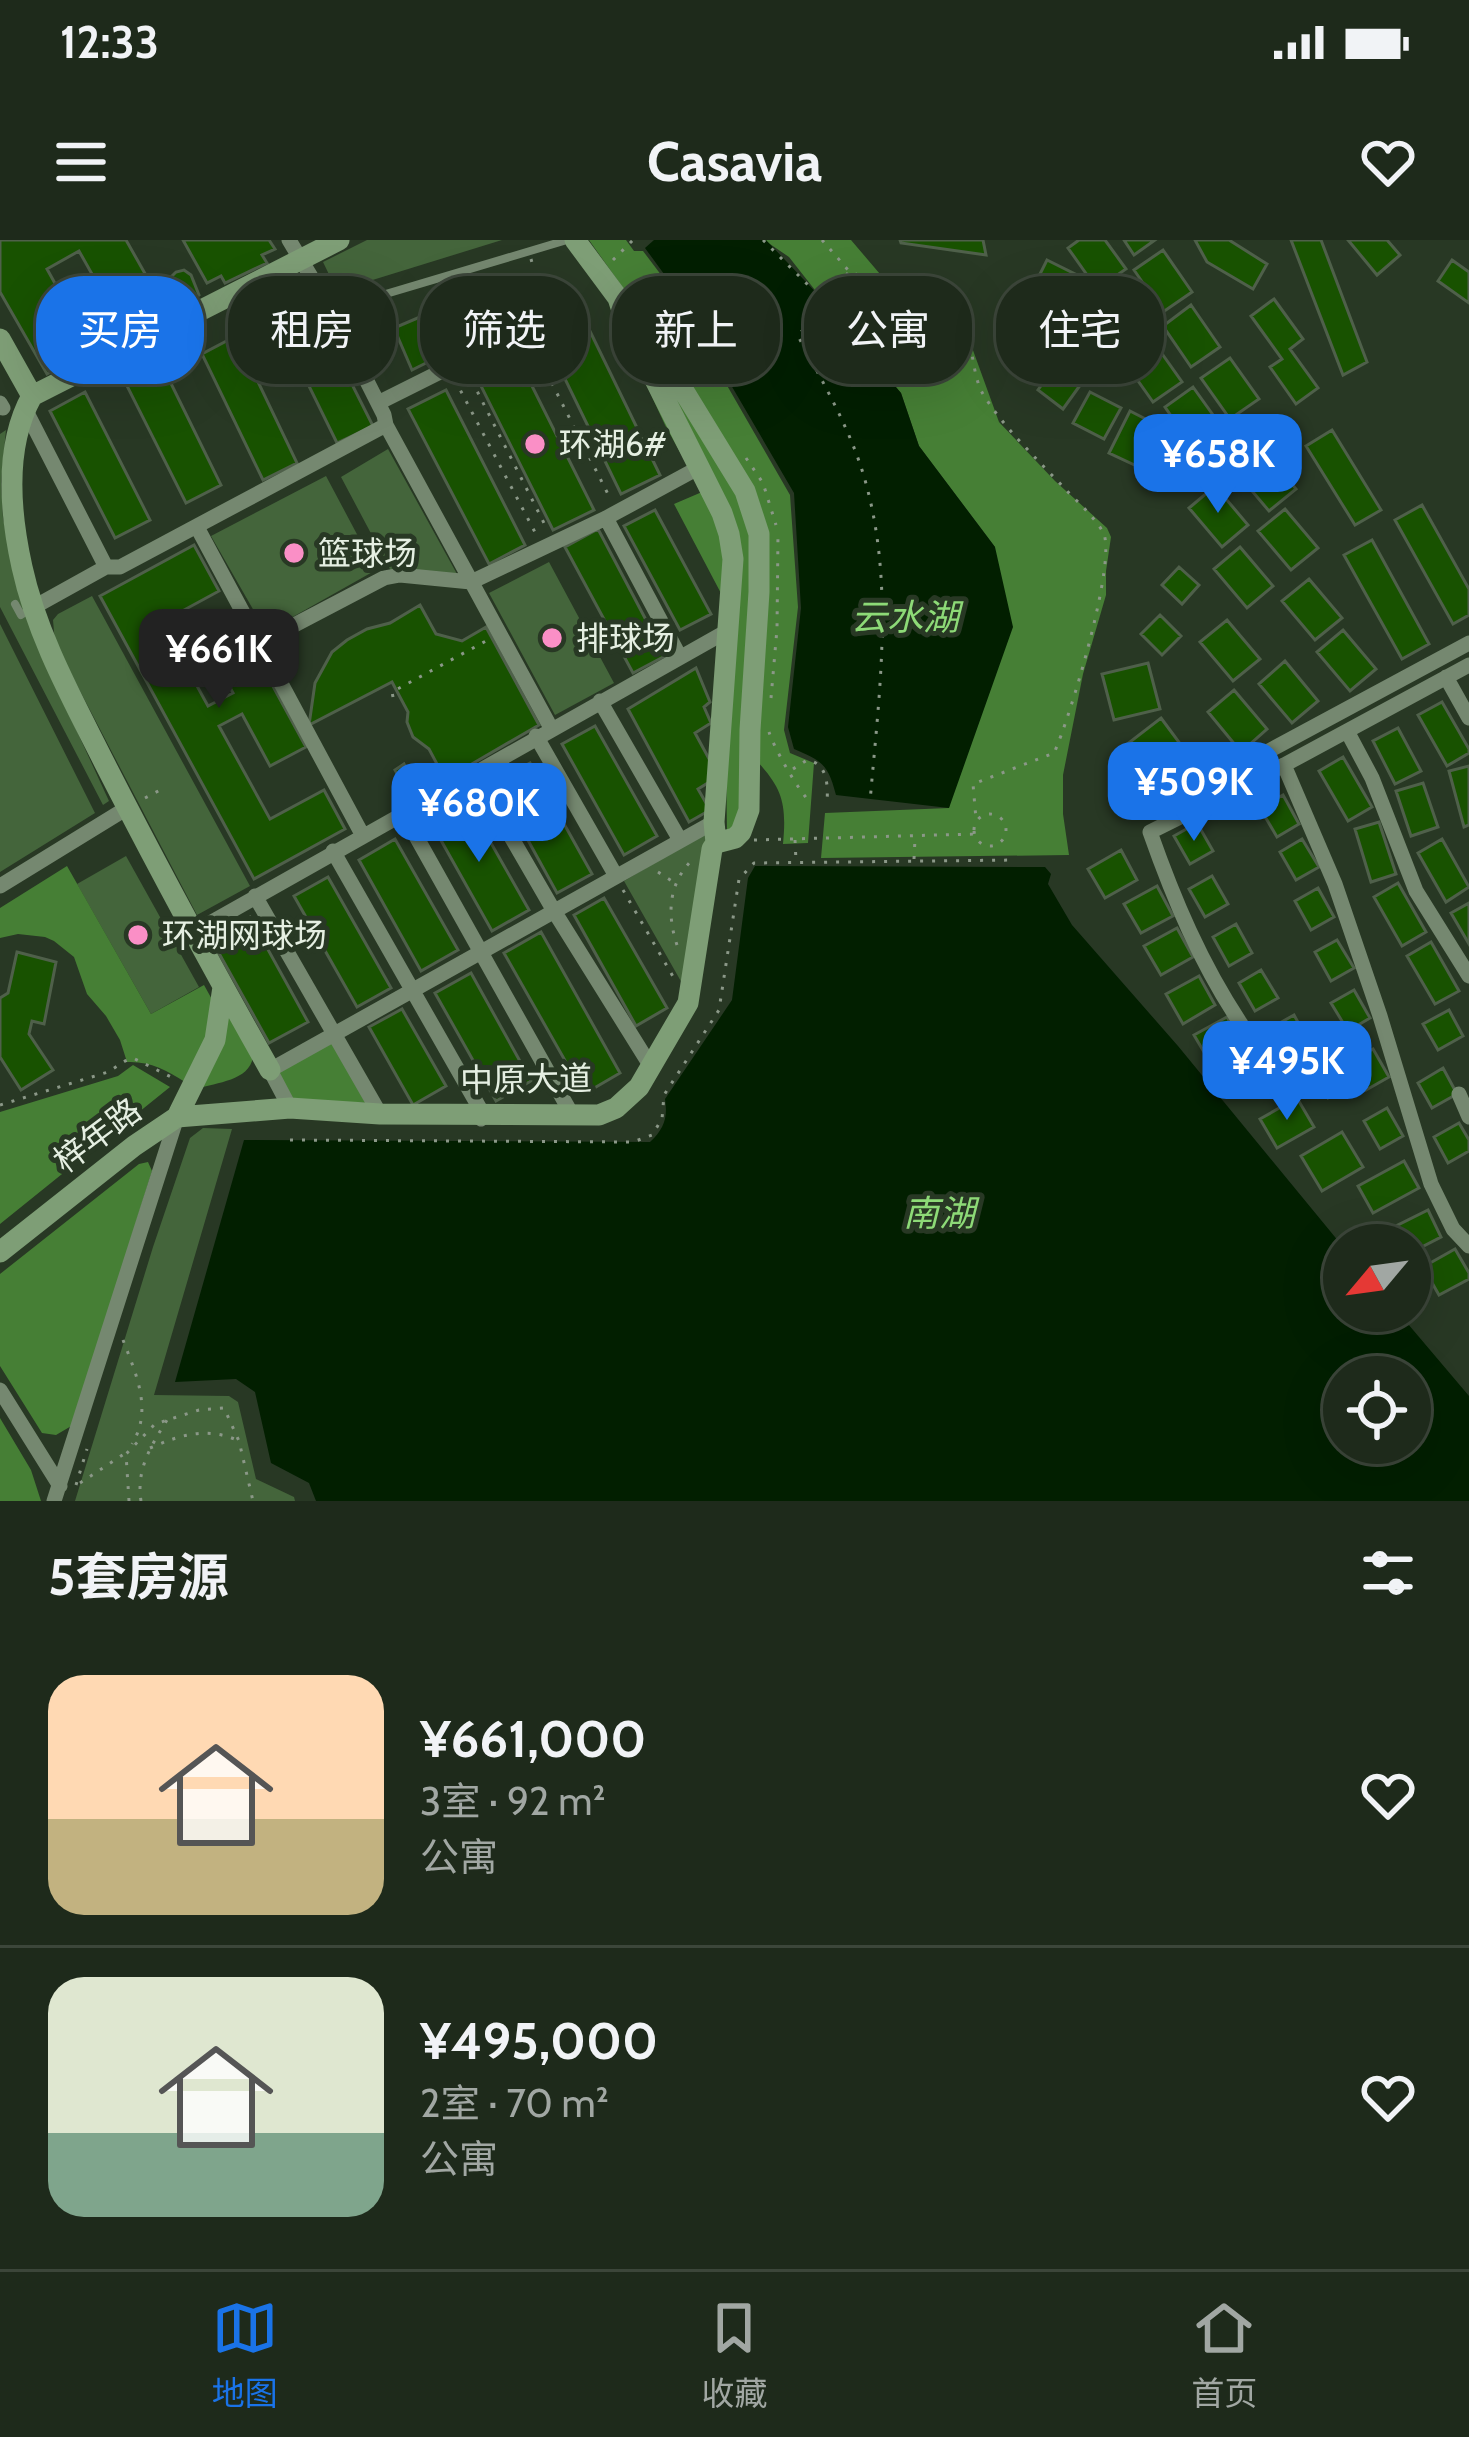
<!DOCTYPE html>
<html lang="zh">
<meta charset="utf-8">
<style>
body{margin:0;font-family:Cabin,"Noto Sans SC",sans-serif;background:#2b3628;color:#f1f3f6;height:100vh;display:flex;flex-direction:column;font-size:45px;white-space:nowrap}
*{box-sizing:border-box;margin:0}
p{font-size:39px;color:#a1a7a3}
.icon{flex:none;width:66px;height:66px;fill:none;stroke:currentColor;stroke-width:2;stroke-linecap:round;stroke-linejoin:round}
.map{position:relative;height:1261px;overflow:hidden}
.side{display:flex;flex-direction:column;background:#1e2a1b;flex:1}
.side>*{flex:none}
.top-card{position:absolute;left:36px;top:36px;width:1398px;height:108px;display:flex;gap:24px}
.needle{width:78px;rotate:241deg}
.fabs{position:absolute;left:1323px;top:984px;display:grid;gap:24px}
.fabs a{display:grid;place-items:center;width:108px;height:108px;border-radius:50%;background:#1e2a1b;box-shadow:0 12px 48px #0002,0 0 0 3px #3c463a;font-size:60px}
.price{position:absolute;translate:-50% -102px;padding:0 27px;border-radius:24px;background:#1a73e8;color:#fff;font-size:39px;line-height:78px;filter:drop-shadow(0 3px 6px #0008)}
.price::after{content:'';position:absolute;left:50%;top:72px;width:36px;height:27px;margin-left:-18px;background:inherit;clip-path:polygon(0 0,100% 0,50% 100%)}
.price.on{background:#222;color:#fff}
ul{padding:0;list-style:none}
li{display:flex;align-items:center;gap:36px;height:300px;padding:0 48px}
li+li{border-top:3px solid #3c463a}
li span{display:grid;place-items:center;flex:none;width:336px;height:240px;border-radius:36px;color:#555}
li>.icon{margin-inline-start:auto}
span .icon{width:144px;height:144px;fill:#fffc;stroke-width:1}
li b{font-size:51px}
h2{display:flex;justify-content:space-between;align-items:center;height:144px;padding:0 48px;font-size:51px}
.pill{padding:0 42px;border-radius:48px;background:#1e2a1b;box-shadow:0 12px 48px #0002,0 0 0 3px #3c463a;font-size:42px;line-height:108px}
.pill.on{background:#1a73e8;color:#fff}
.status{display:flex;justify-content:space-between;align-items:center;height:84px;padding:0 60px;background:#1e2a1b;direction:ltr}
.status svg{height:33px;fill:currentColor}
header{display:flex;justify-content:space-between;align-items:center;height:156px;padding:0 48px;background:#1e2a1b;font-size:54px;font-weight:700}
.tab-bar{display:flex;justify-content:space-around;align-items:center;height:168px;border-top:3px solid #3c463a;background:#1e2a1b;font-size:33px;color:#a1a7a3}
.tab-bar a{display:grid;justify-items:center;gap:6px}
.tab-bar .on{color:#1a73e8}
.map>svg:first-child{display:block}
.green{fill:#44653b}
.forest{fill:#467f35}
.water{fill:#021f00;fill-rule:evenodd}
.building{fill:#185200;stroke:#4f604a;stroke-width:3}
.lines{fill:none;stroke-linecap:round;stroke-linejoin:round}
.path{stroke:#8b9888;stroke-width:3;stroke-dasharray:3 9;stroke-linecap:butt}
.lane{stroke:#758870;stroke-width:8}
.street{stroke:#758870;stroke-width:15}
.secondary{stroke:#7e9e76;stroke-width:21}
.poi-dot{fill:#fa8fc6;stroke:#283824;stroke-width:4.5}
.labels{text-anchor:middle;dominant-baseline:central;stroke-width:10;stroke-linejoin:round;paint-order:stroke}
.poi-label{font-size:33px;fill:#e5efe2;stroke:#283824;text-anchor:start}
.street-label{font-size:33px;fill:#e5efe2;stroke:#283824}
.water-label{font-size:36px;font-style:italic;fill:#8dda77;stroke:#283824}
</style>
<div class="status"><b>12:33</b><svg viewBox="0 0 49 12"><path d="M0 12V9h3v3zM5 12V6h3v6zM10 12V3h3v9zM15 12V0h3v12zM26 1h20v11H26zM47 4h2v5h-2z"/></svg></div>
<header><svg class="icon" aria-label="menu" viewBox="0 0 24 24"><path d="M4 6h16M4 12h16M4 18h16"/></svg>Casavia<svg class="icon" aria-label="heart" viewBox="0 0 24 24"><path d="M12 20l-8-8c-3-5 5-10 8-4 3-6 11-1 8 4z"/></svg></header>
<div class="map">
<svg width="1469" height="1261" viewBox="0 0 1469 1261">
<rect width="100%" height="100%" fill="#283824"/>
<!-- green -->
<path class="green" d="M367,0H502L337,51L323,22Z
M6,190L1,242L3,278L14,332L57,448L109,561L103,565L0,367V194Z
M388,209L457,334L391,331L341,237Z
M326,236L376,330L266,392L211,296Z
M549,322L614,443L555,475L489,353Z
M92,356L250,646L197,675L55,403L53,380L58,374Z
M0,384L95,573L0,632Z
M709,591L687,752L624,641Z
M126,616L199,747L151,774L77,644Z
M203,888L232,889L154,1155L229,1156L238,1162L256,1239L294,1257L295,1261H75L153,1007L190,898Z"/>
<!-- forest -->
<path class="forest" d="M589,0H626L634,11H643L671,48L790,255L798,367L784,490L790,513L814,523L808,603L783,604C787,562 782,547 753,517L764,309L633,62Z
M764,0H851L897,54L964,68L970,102L999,182L1055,241L1107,288L1111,297L1106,331V355L1083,434L1063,535V574L1069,615L821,618L825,573L949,568L995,307L919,206L901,153L862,110L789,17Z
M621,90L644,91L728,229L756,316L739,582L727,594L724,359L674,264L702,252L665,185Z
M67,626L151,774L204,745L219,772L185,842C167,830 149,821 127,822L120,800L106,776L87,754L74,717L54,701L45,697L18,694L0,698V668Z
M227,770L253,817C249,841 217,842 197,849Z
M333,798L371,863L291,860L275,830Z
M133,825L170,847L0,984V872L118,836Z
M148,922L152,931L73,1185L56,1195L42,1193L0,1126V1034L139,924Z
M0,1178L31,1230L41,1261H0Z"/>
<!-- water -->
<path class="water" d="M654,0H766L826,63L901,153L919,206L995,307L1013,387L949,568L836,555C828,524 822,521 794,509L788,487L801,368L794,253L675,49L645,8Z
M755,626L1045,627L1051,634L1048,644L1072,685L1178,806L1344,1008V1071H1397L1469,1156V1261H316L309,1243L271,1223L255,1152L236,1139L175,1142L244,900L650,902C664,889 668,878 665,859L732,760L748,638ZM1344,1137H1410V1203H1344Z"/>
<!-- building -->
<path class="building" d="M0,0H126L156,53L168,47L171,37L176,32L184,30L191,35L199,55L188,64L180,63L173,56L162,62L164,66L149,73L155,84L128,98L79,11L47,29L95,115L69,129L66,123L47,134L0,52Z
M183,0H269L275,9L262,15L267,23L225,43L221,36L207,43Z
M900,0H983L986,15L901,3Z
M1079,0H1105L1126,29L1097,49L1068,8Z
M1124,0H1155L1134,15Z
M1195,0H1229L1267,24L1253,49L1207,22Z
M1291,0H1321L1367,122L1343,135Z
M1348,0H1387L1400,15L1377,35Z
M1163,10L1192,52L1163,72L1134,30Z
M1047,20L1077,35L1059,71L1029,56Z
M1452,20L1469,32V63L1438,41Z
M1109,53L1138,95L1109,115L1080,73Z
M309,59L373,186L337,203L274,75Z
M1274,59L1303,99L1290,109L1318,148L1296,164L1270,127L1282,119L1251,76Z
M1191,65L1220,107L1191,127L1163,86Z
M434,71L456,116L430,127L428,122L412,130L394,88Z
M1031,72L1060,86L1043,123L1013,108Z
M586,83L660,235L621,254L547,102Z
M236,96L297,223L263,240L202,114Z
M1153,101L1182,142L1153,162L1124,121Z
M156,113L221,245L186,263L120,132Z
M518,118L594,270L553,290L477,138Z
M1230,118L1259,159L1230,179L1201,138Z
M1060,119L1086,137L1063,169L1038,150Z
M1193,147L1223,189L1194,209L1165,167Z
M446,150L525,305L489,324L408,169Z
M85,152L150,280L115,298L50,171Z
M1090,152L1121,168L1104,199L1073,183Z
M1130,171L1161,187L1141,228L1109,213Z
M1332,190L1381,270L1355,285L1306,206Z
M1263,209L1296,249L1269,271L1236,232Z
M1215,246L1248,285L1222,307L1189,268Z
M1422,265L1469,349V375L1453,384L1395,280Z
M1285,269L1318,308L1291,330L1258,291Z
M655,270L711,374L680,390L624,286Z
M598,289L665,416L633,433L565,307Z
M1372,300L1429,404L1402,419L1344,315Z
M194,305L219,351L162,382L208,466L233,453L203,398L237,380L306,507L270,526L242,474L219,486L270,579L324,550L345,589L254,639L100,356Z
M1240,307L1273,346L1247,368L1214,329Z
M1179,327L1199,345L1182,364L1162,345Z
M1309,339L1342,378L1315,400L1282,361Z
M420,365L436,394L462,401L486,387L539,485L446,539L444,534L417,549L421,556L412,561L395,530L404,524L412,538L437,524L429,509L413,497L407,482L408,472L392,442L309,485L315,443L332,412L347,400L367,389L390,383Z
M1160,375L1181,396L1162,415L1141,394Z
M1227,380L1260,419L1233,441L1200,402Z
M1343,390L1376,429L1350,451L1317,412Z
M1285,421L1318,461L1292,483L1259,444Z
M1148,423L1160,469L1114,480L1102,434Z
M696,428L710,462L704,467L711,483L695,493L714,528L711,541L698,549L710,570L689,582L628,469Z
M1234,450L1267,489L1241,512L1208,472Z
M1442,462L1469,509V513L1447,526L1418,475Z
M1161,478L1201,532L1166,558L1126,505Z
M595,486L657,596L624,615L562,504Z
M1398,488L1421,531L1395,544L1373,501Z
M1343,517L1372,567L1348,581L1319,531Z
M530,523L592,634L557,653L496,542Z
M1469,526V585L1464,587L1449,531Z
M1423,543L1438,587L1411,596L1396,551Z
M1283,555L1299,584L1277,597L1260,568Z
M466,559L529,670L492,691L429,579Z
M1379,582L1396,634L1371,642L1355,589Z
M1197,583L1213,611L1190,624L1174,596Z
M395,599L458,710L421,731L359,620Z
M1302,599L1319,627L1296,640L1280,612Z
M1442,599L1469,647L1446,662L1418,613Z
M1121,610L1137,640L1105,658L1088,629Z
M1212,636L1228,664L1205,677L1189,649Z
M328,637L391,748L357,767L294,656Z
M1398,643L1426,692L1402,706L1374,657Z
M1157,646L1173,676L1141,693L1124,664Z
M1318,648L1334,677L1311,690L1295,661Z
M604,658L667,768L636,786L574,675Z
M1469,663V704L1451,673Z
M250,677L308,782L269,803L211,699Z
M1236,684L1252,713L1229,726L1213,697Z
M1177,688L1193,717L1161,735L1144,706Z
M541,692L620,833L584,854L504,713Z
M1337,700L1354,728L1331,741L1315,712Z
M1431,702L1459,751L1435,764L1407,716Z
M17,712L56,722L44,784L32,781L29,794L53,830L21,850L0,817V758L8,753Z
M1261,730L1278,758L1255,771L1239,743Z
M471,733L531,841L496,861L435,753Z
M1199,736L1215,765L1183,784L1166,754Z
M1354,750L1370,778L1348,791L1331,763Z
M402,769L446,846L413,865L369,787Z
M1449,770L1463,796L1438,810L1423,784Z
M1294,775L1310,804L1287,816L1271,788Z
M1227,777L1243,806L1211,824L1194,795Z
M1335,808L1354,844L1328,858L1308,823Z
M1373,809L1389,837L1366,850L1350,822Z
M1443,828L1457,854L1432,868L1418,843Z
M1297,858L1314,887L1277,908L1260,879Z
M1387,868L1403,896L1380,909L1364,881Z
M1459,883L1469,900V911L1448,923L1434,897Z
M1342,892L1363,927L1322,951L1301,916Z
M1404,921L1419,948L1373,973L1358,946Z
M1428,970L1441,997L1410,1013V1005H1403L1394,987Z
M1455,1009L1469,1033V1039L1439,1055L1423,1027Z"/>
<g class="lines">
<!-- path -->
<path class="path" d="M763,0L825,62
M822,0L849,31L865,38L903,37L964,65C970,88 972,137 983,154C1002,186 1041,223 1067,251C1080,264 1094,277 1103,292C1118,319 1069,481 1054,513L973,544L976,579
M531,19L534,30
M613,20L633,0
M848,33L798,96C821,139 847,183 862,230C896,338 879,453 870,562
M631,46C671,68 685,109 704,148
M530,100L611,260
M455,140L537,296
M472,141L547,289
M746,218L763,243L776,285
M393,457L392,452L486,401
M771,458L777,389L778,294
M769,492C774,508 799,552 811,563
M793,529L807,520C828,523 828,546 827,563
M145,558L162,549
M974 590a16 16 0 1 1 32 0a16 16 0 1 1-32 0Z
M754,600L975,594
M795,600L796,621
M914,619L915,599
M658,632L675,643
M623,650L675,740
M677,705C667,675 668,644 692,620
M0,865L108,832L125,821L133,818L175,839
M290,900L633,902L652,895L662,879L664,855L719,770L739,639L754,623L1015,620
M123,1100C136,1134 153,1170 132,1204
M150,1208C180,1195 207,1186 239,1201
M80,1243L127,1212
M76,1245L87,1209
M129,1261L126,1214L155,1184L199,1170L224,1168L239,1201L253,1261
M141,1261C136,1229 151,1206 167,1180"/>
<!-- lane -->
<path class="lane" d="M332,70L567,0
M15,364L21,375L32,368"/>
<!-- street -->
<path class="street" d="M289,0L331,70L384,175L386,185L551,488
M0,163L3,168
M378,163L460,122
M25,169L106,327
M606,278L680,417
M197,287L363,596
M34,367L106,327H120L386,185
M260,403L384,338L400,335L471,342L606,278L700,227
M1446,437L1469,478
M600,461L680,600
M1347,491L1372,538L1416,651L1469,736
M536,496L616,636
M1284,525L1335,644L1380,776L1431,944L1453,989L1469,1006
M474,533L554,671L650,825
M1215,540L1469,403
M403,573L571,873
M333,611L483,874L481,879
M0,646L127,568
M255,656L380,874
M194,692L729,390
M1241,784C1201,724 1174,660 1150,592L1284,525L1469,425
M1459,854L1469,877
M290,868L270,830L714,582
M0,1150L60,1246
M54,1261L177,877"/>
<!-- secondary -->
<path class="secondary" d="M575,0L618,58L636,73L745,251L759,294V352L750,490L749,570L741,592L735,598L716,603
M0,99L32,156
M32,156C4,206 10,273 22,327C37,396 73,460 104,522C157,626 213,729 270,830
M32,156L339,0
M177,877L290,868L380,874L599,875L616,868L639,847L688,763L712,609L716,603L714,582L733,319L729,294L722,273L625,80L618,58
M0,1012L134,906L177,877L215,800L223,747"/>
</g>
<!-- markers -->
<g class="poi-dot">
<circle cx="535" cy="204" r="12"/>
<circle cx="294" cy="313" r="12"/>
<circle cx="552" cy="398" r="12"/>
<circle cx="138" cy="695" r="12"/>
</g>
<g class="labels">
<!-- poi labels -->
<g class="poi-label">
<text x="559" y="204">环湖6#</text>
<text x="318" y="313">篮球场</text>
<text x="576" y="398">排球场</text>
<text x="162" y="695">环湖网球场</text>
</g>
<!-- street labels -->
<g class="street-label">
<text transform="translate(526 839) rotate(-1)">中原大道</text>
<text transform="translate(97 895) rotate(-37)">梓年路</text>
</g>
<!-- water labels -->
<g class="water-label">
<text x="905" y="377">云水湖</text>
<text x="939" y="973">南湖</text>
</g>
</g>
</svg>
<div class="fabs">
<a><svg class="needle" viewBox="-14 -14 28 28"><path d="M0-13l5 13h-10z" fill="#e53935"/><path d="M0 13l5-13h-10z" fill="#a1a7a3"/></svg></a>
<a><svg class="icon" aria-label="locate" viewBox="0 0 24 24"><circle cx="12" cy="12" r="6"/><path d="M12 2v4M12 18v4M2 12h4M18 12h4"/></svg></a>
</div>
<b class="price" style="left:1218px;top:276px">¥658K</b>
<b class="price on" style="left:219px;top:471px">¥661K</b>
<b class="price" style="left:1194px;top:604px">¥509K</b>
<b class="price" style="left:479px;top:625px">¥680K</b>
<b class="price" style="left:1287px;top:883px">¥495K</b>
<div class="top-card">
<a class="pill on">买房</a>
<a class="pill">租房</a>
<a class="pill">筛选</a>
<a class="pill">新上</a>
<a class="pill">公寓</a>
<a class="pill">住宅</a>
</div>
</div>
<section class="side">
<h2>5套房源<svg class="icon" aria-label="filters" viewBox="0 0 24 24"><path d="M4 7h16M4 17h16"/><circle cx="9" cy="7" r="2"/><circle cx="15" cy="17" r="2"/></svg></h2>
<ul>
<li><span style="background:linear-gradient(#ffd9b3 60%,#c2b280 0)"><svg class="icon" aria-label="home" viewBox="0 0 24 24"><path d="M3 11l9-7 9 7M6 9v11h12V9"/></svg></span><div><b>¥661,000</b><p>3室 · 92 m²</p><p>公寓</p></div><svg class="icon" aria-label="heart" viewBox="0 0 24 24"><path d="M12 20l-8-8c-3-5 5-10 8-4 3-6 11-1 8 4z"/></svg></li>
<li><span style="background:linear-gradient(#dfe7d0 65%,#7fa58c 0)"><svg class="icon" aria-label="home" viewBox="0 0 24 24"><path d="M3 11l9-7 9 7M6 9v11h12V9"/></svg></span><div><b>¥495,000</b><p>2室 · 70 m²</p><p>公寓</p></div><svg class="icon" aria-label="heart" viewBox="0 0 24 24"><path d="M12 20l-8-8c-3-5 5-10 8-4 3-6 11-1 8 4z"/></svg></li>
</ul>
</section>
<nav class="tab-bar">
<a class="on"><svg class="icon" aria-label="map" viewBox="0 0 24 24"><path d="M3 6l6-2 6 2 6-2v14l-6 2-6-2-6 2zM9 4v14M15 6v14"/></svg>地图</a>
<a><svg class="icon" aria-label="saved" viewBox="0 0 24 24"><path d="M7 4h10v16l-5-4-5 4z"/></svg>收藏</a>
<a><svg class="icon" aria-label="home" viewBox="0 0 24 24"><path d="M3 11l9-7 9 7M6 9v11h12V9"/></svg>首页</a>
</nav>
